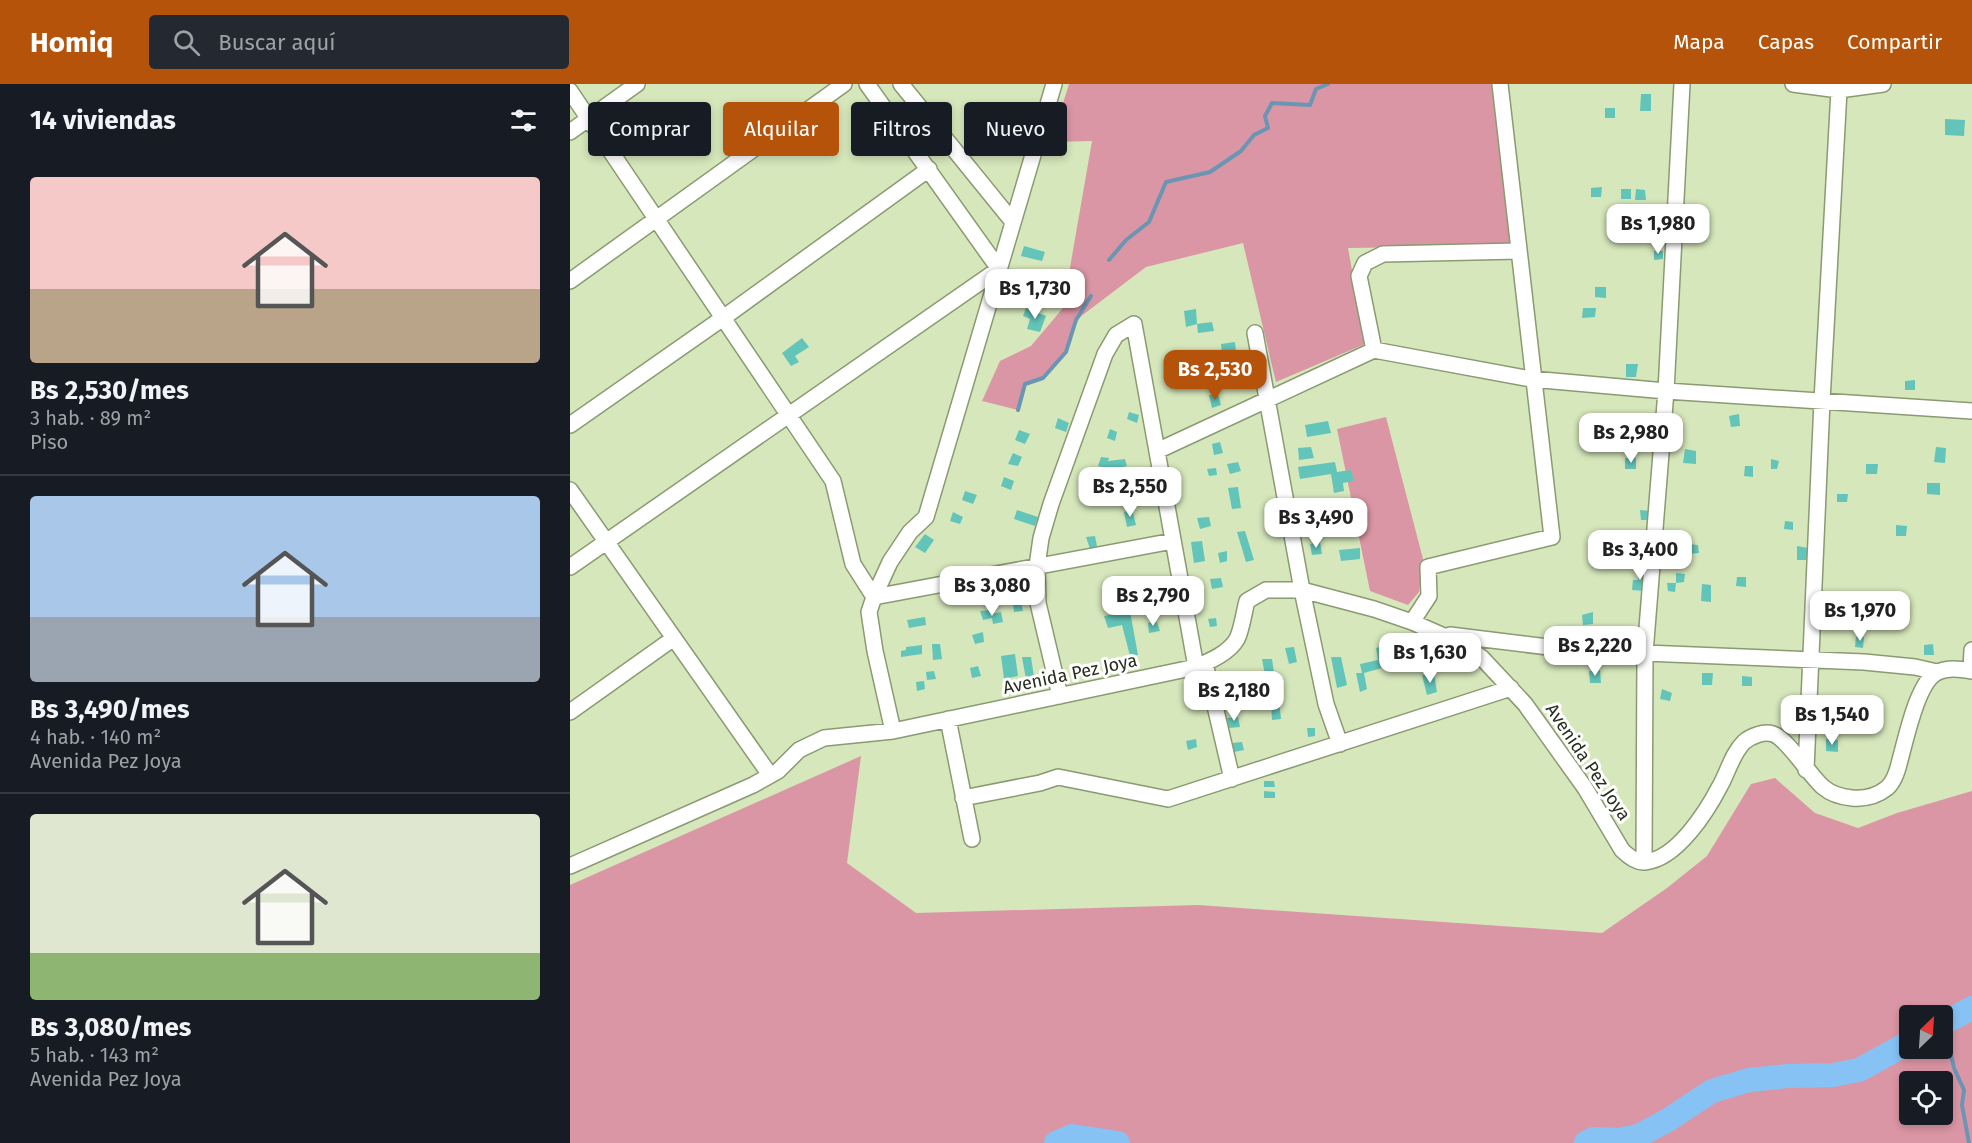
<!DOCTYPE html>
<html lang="es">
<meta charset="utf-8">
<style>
body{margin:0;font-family:"Fira Sans",sans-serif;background:#242831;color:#f1f3f6;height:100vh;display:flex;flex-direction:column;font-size:22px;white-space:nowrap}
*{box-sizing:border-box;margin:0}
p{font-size:20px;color:#9ea1a6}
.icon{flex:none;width:33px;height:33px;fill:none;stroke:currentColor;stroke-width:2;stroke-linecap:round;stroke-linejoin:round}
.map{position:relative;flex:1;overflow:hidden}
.details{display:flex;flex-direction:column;background:#171b24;width:570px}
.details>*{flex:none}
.guide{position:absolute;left:18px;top:18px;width:570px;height:54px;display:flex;gap:12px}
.needle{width:39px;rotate:25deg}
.tools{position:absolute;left:1329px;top:921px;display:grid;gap:12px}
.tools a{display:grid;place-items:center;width:54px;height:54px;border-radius:6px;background:#171b24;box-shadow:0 3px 9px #0003;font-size:30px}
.price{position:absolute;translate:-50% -51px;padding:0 14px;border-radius:12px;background:#fff;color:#222;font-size:20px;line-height:39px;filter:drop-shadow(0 2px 3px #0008)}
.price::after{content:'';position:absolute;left:50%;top:36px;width:18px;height:14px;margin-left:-9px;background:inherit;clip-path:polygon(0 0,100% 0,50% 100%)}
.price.active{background:#b45309;color:#fff}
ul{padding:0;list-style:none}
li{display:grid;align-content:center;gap:12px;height:318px;padding:0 30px}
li+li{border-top:2px solid #363941}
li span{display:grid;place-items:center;height:186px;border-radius:6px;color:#555}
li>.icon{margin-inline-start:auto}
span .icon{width:108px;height:108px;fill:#fffc;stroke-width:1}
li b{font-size:26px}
h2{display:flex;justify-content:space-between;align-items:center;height:72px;padding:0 30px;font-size:26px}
.tag{padding:0 21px;border-radius:6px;background:#171b24;box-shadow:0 3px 9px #0003;font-size:21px;line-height:54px}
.tag.active{background:#b45309;color:#fff}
header{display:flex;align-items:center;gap:36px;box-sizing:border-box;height:84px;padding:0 30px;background:#b45309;color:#fff}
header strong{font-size:28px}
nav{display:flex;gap:33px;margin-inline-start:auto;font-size:21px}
.search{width:420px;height:54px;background:#242831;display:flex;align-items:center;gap:15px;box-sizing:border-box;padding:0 21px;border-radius:6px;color:#9ea1a6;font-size:22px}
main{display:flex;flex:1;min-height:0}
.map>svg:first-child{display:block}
.green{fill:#db96a5;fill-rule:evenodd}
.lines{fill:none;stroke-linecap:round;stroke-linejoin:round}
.stream{stroke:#6a96b4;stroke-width:4}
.river{stroke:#87c2f5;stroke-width:24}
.building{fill:#63c5b9}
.minor-casing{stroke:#8a9a71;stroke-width:18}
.minor{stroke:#fff;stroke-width:15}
.labels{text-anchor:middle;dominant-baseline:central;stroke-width:6;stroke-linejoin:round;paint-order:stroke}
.street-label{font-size:18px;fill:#282e1d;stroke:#fff}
</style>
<header>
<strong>Homiq</strong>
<div class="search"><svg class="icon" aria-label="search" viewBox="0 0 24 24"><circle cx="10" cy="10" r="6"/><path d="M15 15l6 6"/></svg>Buscar aquí</div>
<nav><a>Mapa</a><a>Capas</a><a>Compartir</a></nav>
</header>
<main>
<section class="details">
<h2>14 viviendas<svg class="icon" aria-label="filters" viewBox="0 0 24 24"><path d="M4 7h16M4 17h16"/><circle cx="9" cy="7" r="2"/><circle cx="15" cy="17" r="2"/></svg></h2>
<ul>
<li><span style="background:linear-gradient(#f6c9c9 60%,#b9a48a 0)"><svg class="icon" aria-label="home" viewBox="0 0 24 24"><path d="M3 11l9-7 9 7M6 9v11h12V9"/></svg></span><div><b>Bs 2,530/mes</b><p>3 hab. · 89 m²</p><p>Piso</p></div></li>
<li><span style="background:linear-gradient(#a9c7e8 65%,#9aa5b1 0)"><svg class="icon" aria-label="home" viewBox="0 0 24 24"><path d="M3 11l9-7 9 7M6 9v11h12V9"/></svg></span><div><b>Bs 3,490/mes</b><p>4 hab. · 140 m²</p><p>Avenida Pez Joya</p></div></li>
<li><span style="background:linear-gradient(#dfe7d0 75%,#8fb573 0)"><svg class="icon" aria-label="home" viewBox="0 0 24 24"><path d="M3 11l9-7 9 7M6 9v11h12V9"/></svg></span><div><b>Bs 3,080/mes</b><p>5 hab. · 143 m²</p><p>Avenida Pez Joya</p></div></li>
</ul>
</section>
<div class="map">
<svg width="1402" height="1059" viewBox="0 0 1402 1059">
<rect width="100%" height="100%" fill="#d6e7bb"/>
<!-- green -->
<path class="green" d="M499,0H922L940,162L778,164L795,260L706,298L673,159L576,183L506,236L496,268L487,280L473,294L455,300L448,326L412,317L430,277L461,262L493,224L522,57L481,58Z
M816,333L853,475L849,508L838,521L800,507L767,345Z
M291,672L277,779L346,829L628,821L1032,849L1097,804L1137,772L1181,700L1205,694L1245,729L1288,744L1327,729L1402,707V1059H0V801ZM1340,932H1372V964H1340ZM1340,998H1372V1030H1340Z"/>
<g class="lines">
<!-- stream -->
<path class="stream" d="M539,176L556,156L579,138L596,98L640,88L671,67L684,51L698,44L695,32L702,19L740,21L746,5L758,0
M448,326L455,300L473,294L496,268L506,236L521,212
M1374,940L1384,984L1394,1006L1392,1021L1399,1059"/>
<!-- river -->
<path class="river" d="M1372,940L1402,924
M486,1059L502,1052L548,1059
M1016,1059L1023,1055L1048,1056L1068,1052L1098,1036L1142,1007L1179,996L1218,992L1263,991L1289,986L1340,958"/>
</g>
<!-- building -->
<path class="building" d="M1071,10H1081V27H1070Z
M1035,24H1045V34H1035Z
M1375,35L1395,36L1394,52L1375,51Z
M1032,103L1031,113H1021V104Z
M1051,105H1061V115H1051Z
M1066,105L1075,106L1076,116H1065Z
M1064,136L1073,137V145H1064Z
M454,162L475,168L472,177L451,172Z
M1084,167H1093V175L1084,176Z
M450,196L462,200L458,208L446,204Z
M1025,203H1036V214L1025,213Z
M456,224L476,232L470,248L457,245L460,235L453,232Z
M1013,224H1026L1025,233L1012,234Z
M626,225L627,240L642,238L644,247L628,249L627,240L616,243L614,227Z
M232,254L239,263L225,272L229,278L221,282L212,269Z
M665,258L666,268L652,270L651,260Z
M631,270L638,295L624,298L619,273Z
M1056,280H1068L1066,293H1056Z
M1345,296V306H1335V297Z
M648,310L651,321L642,324L639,311Z
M559,328L569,331L567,339L557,335Z
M1169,330L1170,342L1161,343L1159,332Z
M488,334L499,339L496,348L485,344Z
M758,337L761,349L737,353L735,341Z
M540,345L547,348L545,357L537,354Z
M449,346L460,350L455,360L445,356Z
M650,358L653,369L644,371L642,360Z
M741,363L744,374L729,376L728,364Z
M1366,363L1376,364L1375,379L1364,378Z
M1115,365L1126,367V380L1113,379Z
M443,369L452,373L448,382L438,380Z
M531,373L539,374L538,377L555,375L557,382L535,387V384L528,382Z
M1055,374H1066V385H1055Z
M1201,375L1209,377L1207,385H1201Z
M668,378L671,387L660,390L657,380Z
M765,378L767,388L781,386L784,397L773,399L774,407L764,409L761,390L730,395L728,383Z
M1296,380H1308L1307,390H1296Z
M1175,382H1183V393L1174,392Z
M646,384L647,391L639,392L637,385Z
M434,393L444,397L441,406L431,402Z
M1357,399H1370V411L1357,410Z
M668,403L671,424L662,425L658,404Z
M395,407L407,411L403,420L392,416Z
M1267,410H1278L1277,418H1267Z
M786,414L788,426L773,427L771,417Z
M562,425L566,441L557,443L554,428Z
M447,426L468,433L465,442L444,435Z
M1070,426L1080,427V436H1071Z
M383,428L393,433L390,440L380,437Z
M639,433L641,442L630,445L627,434Z
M763,435L765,448L746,450L744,439Z
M1215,437L1223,438V446L1214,445Z
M1326,441L1337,442L1336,452H1326Z
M675,447L684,476L676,478L667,448Z
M355,450L364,456L355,469L345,463Z
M525,452L527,462L520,465L516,453Z
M632,457L635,477L624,479L621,458Z
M1055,457H1066V467H1055Z
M750,458L752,470L742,471L740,460Z
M1119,460L1128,461L1129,469L1118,470Z
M1227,462L1238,464L1237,476H1227Z
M790,464V475L771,477L769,466Z
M657,467V477L650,479L648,469Z
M1068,487H1078L1074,507L1062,506L1063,496H1068Z
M1106,489L1115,490L1114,498L1106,499Z
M1167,493H1176V503L1166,502Z
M651,494L653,503L642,505L640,495Z
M1097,499H1106L1105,508L1098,507Z
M1132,500L1141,501V518L1131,517Z
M556,507L558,516L549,517L548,509Z
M591,512L594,529L586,531L582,514Z
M451,518L453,527L444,528L443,519Z
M420,526L421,530L431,528L433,538L423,540L422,534L413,536L410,527Z
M560,527L568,571L560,572L552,541L538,544L534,532Z
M1023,528V540L1013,541L1012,531Z
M355,533L356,541L339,544L337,536Z
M646,534L647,542L640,543L638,535Z
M587,538L590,547L579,549L578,539Z
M413,548L414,558L405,560L402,551Z
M1286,553H1294L1293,564L1285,563Z
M362,560H370L372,575L363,576Z
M1363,560L1364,571H1354V561Z
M352,561V570L331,573V567L336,566V563Z
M814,562L819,582L794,589L797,605L790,608L786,589H792L790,580L808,576L806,564Z
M724,563L727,578L719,580L715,564Z
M445,570L448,592L434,595L431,572Z
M452,573H461L465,599L457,601Z
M761,573H771L777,601L767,604Z
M692,575H702L705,595L696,596Z
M408,582L411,592L402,594L400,584Z
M1030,586L1031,599H1020L1019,587Z
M364,587L366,595L357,596L356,588Z
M864,589L867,608L857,611L852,591Z
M1132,589H1143L1142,601H1132Z
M1172,592L1182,593V602H1172Z
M675,596L676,607H669L667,598Z
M354,597L355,605L347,607L346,598Z
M1092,605L1102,609L1100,617L1090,615Z
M685,606L687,614L678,615L676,607Z
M709,617L711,635L702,636L701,619Z
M668,633L670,643L659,644L657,634Z
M737,644H745V652L738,653Z
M626,655L627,663L618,666L616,657Z
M1256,655L1268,656V668L1256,667Z
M672,658L674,666L664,668L662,659Z
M694,697H704L705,703H694Z
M694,707L705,708V714H694Z"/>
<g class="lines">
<defs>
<path id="minor" d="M331,0L443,138
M1223,0L1269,6L1313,0
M0,7L263,397L283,480L304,513
M0,48L67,0
M0,197L274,0
M685,249L732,506L756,620L770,660
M804,266L789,192L795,179L813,170L949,167
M0,341L153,234L359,85
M587,367L804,266L961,295L1096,307L1402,327
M0,406L200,691
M0,483L429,185L297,0
M304,513L603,457
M842,538L859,512L858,483L982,453L930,0
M880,551L1027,569H1075L1294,578L1345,583L1367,588
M635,579L662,695
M1401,586L1402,566
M490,612L468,519L467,482L471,454L481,420L535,270L546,251L564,240L626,583
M0,628L104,554
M378,635L402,755
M323,647L305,567L299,528L304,513L320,478L340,448L356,433L484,0
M1236,686L1252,317L1269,6
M393,714L470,699L488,693L598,715L941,604
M1074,778L1075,569L1096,307L1112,0
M0,782L183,701L208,687L229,666L254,654L323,647L626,583C640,577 659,569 667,555C672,545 674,528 677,517L696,506H732L804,525L842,538L890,559L912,574L955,620L1015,704L1052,766C1058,772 1066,779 1075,778C1107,775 1137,727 1150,702C1158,688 1162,670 1174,658C1181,652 1194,647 1203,650C1218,655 1239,691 1253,703C1261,710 1272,713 1282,714C1294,715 1307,712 1317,704C1324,698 1328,685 1330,676C1336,655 1347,600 1366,589C1377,583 1390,585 1402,587"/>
</defs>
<!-- minor casing -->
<use href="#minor" class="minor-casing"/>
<!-- minor -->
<use href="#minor" class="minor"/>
</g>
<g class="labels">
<!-- street labels -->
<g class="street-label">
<text transform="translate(500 590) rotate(-12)">Avenida Pez Joya</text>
<text transform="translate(1018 678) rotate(56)">Avenida Pez Joya</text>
</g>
</g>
</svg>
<div class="tools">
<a><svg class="needle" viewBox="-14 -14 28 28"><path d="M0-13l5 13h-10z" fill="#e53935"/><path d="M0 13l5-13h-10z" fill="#9ea1a6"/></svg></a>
<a><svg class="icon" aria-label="locate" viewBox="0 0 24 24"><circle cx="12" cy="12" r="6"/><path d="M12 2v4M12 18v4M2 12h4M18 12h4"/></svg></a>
</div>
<b class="price" style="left:1088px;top:171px">Bs 1,980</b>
<b class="price" style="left:465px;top:236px">Bs 1,730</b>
<b class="price active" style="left:645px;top:317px">Bs 2,530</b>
<b class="price" style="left:1061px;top:380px">Bs 2,980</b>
<b class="price" style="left:560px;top:434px">Bs 2,550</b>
<b class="price" style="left:746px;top:465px">Bs 3,490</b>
<b class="price" style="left:1070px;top:497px">Bs 3,400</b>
<b class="price" style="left:422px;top:533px">Bs 3,080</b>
<b class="price" style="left:583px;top:543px">Bs 2,790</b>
<b class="price" style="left:1290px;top:558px">Bs 1,970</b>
<b class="price" style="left:1025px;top:593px">Bs 2,220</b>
<b class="price" style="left:860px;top:600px">Bs 1,630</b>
<b class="price" style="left:664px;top:638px">Bs 2,180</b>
<b class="price" style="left:1262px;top:662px">Bs 1,540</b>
<div class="guide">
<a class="tag">Comprar</a>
<a class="tag active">Alquilar</a>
<a class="tag">Filtros</a>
<a class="tag">Nuevo</a>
</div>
</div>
</main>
